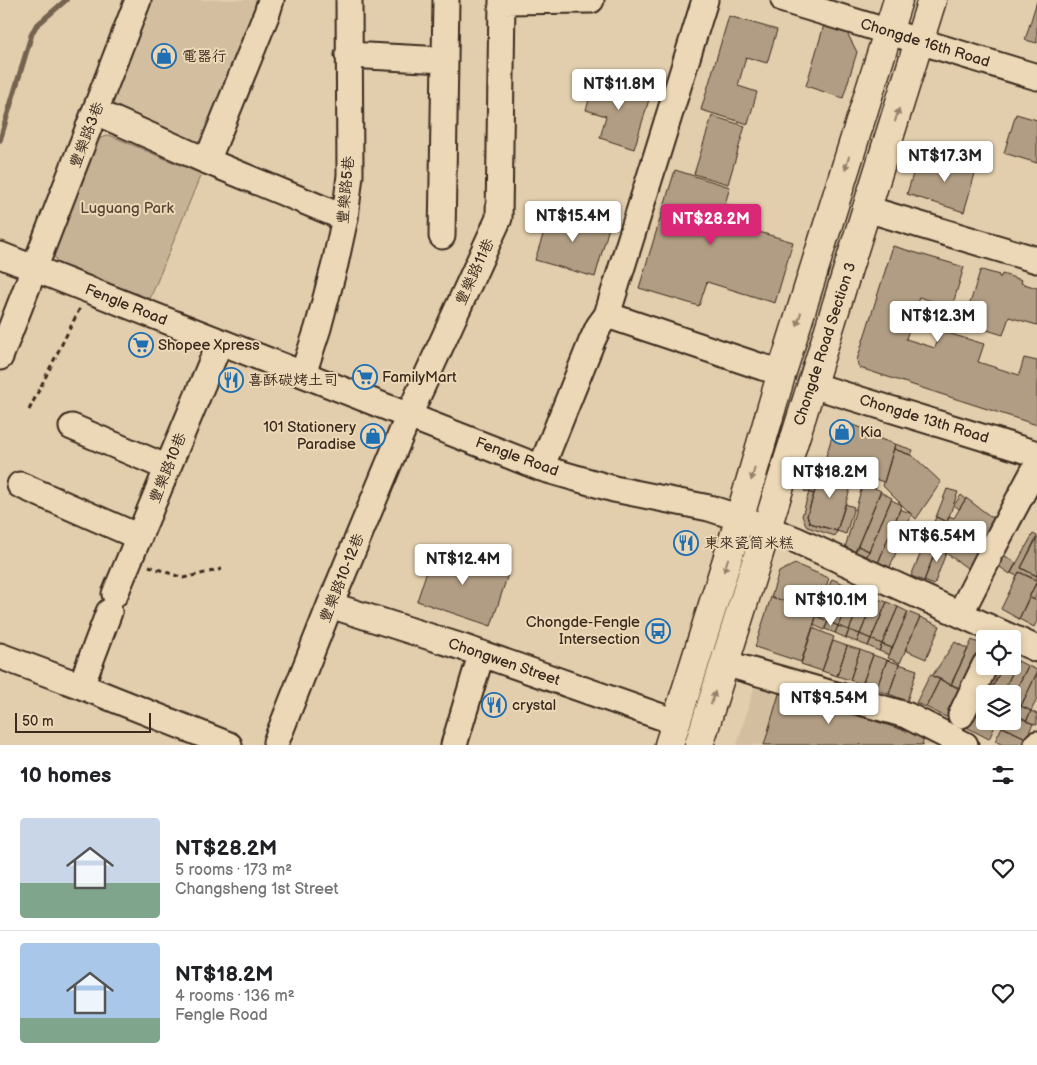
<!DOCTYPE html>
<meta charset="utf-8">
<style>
body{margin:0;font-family:"Balsamiq Sans","LXGW WenKai TC",sans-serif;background:#f6f6f6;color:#202124;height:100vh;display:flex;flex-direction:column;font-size:19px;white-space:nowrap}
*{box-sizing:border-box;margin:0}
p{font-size:16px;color:#757577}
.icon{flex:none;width:28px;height:28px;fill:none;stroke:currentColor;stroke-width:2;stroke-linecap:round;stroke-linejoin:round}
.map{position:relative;height:745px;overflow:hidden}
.sheet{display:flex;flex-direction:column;background:#fff;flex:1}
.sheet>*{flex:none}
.controls{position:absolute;left:976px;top:630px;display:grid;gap:10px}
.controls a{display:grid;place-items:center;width:45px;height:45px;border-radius:5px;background:#fff;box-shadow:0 2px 8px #0003;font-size:25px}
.scale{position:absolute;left:15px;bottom:12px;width:136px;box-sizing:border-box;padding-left:5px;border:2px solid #3b2a1e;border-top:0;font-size:14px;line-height:18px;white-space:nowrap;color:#3b2a1e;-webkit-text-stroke:4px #ecd8b6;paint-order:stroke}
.price{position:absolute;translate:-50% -42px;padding:0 11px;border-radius:5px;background:#fff;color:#222;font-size:16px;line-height:32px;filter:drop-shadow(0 1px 2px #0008)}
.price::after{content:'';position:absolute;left:50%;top:30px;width:15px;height:11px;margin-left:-8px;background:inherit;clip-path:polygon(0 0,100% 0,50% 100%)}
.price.selected{background:#db2777;color:#fff}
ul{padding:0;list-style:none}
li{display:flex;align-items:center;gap:15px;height:125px;padding:0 20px}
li+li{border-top:1px solid #e0e0e0}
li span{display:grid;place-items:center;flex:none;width:140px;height:100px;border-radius:5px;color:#555}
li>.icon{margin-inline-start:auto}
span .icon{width:60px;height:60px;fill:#fffc;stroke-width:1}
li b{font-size:21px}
h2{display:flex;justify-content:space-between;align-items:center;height:60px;padding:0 20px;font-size:21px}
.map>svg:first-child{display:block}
.built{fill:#d3bfa0}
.green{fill:#c6b295;stroke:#806e5a}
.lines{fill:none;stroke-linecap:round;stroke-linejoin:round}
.stream{stroke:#766450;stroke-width:5.5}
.building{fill:#b19d83;stroke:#3b2a1e}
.minor-casing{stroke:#3b2a1e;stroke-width:29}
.major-casing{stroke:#3b2a1e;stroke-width:31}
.path{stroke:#3b2a1e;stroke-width:3;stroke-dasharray:5 4;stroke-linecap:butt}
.minor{stroke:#ecd8b6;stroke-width:25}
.major{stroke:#ecd8b6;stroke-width:28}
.oneway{fill:#94816a}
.labels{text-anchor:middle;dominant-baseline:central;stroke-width:4;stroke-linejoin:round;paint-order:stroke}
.street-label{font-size:15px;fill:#3b2a1e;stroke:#ecd8b6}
.poi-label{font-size:15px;fill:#3b2a1e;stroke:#ecd8b6;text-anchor:start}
.park-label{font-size:15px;fill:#574536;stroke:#ecd8b6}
</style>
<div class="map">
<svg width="1037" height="745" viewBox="0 0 1037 745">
<rect width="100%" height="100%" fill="#e2cead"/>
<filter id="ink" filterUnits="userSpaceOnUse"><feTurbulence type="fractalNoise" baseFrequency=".02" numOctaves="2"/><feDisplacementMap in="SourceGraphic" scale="10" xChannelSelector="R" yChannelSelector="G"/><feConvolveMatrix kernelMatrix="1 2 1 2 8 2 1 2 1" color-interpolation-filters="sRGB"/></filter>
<g filter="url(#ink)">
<!-- built -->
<path class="built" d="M151,0H264L206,152L110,105Z
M761,665L907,707L980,745H737Z"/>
<!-- green -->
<path class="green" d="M109,135L201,174L150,299L57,263L52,250L95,140Z"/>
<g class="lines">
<!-- stream -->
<path class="stream" d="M0,140L32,33L36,26L66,0"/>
</g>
<!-- building -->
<path class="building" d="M1037,1V43L1025,40Z
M729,16L777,30L767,63L746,57L738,86L757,92L748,124L701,110Z
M824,25L846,31L857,52L843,98L806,86Z
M596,77L651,93L634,149L600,138L606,116L586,110Z
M1016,114L1037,120V163L1004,153Z
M712,116L745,126L728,184L694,174Z
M951,154L978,163L964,212L907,194L916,164L945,172Z
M675,170L730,187L725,204L754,213L749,229L793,242L775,303L707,282L699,306L639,288Z
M570,212L610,224L595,277L535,260L550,213L569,218Z
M893,246L964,267L952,307L919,297L906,339L935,348L941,331L984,344L978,362L1019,375L1024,358L1037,361V425L860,368L858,365L857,360Z
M982,270L999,275V277H1001L1002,274L1022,280L1021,283L1037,288V325L1009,317L1003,335L964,323L980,271Z
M837,420L881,434L880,439L895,444L884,482L824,463Z
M895,444L913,450L911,455L894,449Z
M894,449L913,456L941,482L916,519L883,486Z
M812,465L822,468L814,494L804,491Z
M822,467L854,477L837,531L810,523L807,516Z
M863,483L881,491L855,552L845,548Z
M947,489L958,492L947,522L936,517Z
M809,492L814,494L807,516L810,523L837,531L835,536L807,527L802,516Z
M880,492L892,498L869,551L858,546Z
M961,495L966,499L959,509L954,505Z
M966,498L998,522L986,543L966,529L961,539L945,527L949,516L954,518Z
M891,500L902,505L878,563L866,558Z
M845,504L854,507L846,534L837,531Z
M900,509L912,514L890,567L878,563Z
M936,517L947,522L924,581L911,576Z
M966,529L986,543L970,570L946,553L954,534L961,539Z
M1033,534L1037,536V538L1021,568L1037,576V580L1019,572L1017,576L1011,573Z
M1036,538H1037V576L1021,568Z
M939,541L949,545L934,585L924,581Z
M987,544L1016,563L1010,574L983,555Z
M435,546L509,571L491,626L417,601Z
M858,546L869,551L866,558L855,553Z
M795,564L829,578L818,611L771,597L779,572Z
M1019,572L1037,581L1019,619L1001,609Z
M832,579L844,584L828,621L816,616Z
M1037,581V594L1034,600L1029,597Z
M844,584L854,589L838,626L828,621Z
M854,589L865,593L849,630L838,626Z
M865,593L875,598L860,634L849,630Z
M771,597L818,611L801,662L755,647Z
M1029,597L1037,601V621L1034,627L1019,619Z
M875,598L887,602L871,639L860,634Z
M887,602L898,607L882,644L871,639Z
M898,607L908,612L892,648L882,644Z
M908,612L920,617L900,663L888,658Z
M816,616L828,621L824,630L814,625Z
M920,617L940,626L926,659L905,650Z
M828,621L838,626L835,633L825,629Z
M838,626L849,630L846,638L835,633Z
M813,628L834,637L822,671L801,664Z
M849,630L860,634L857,642L846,638Z
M860,634L871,639L868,646L857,642Z
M871,639L882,644L879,651L868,646Z
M972,640L983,645L962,689L951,684Z
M833,641L847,646L837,676L822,671Z
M955,642L968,649L951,685L932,676Z
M882,644L892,648L889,655L879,651Z
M847,646L860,650L850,680L837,676Z
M860,650L873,655L862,685L850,680Z
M873,655L887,660L876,690L862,685Z
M1012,658L1018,661L1002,694L990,692L1003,666H1012Z
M887,660L899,664L889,694L876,690Z
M1018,661L1028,666L1012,698V694H1002Z
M899,664L917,670L907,701L889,694Z
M990,666H1003L990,692L980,687Z
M1028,666L1037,670V673L1021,706L1012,702V698Z
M1037,673V699L1031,711L1021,706Z
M930,675L940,679L926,707L916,703Z
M940,679L963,691L950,719L926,707Z
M781,687L867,712L865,718L925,737L922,744L924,745H764Z
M980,698L985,701V719L973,713Z
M1012,702L1021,706L1016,715L1012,713Z
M1021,706L1031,711L1027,720L1016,715Z
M1031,711L1037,714V725L1026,721Z
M973,713L985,719V721H990L996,724L989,739L966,727Z
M1012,714L1033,724L1026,738L999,725L1001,721H1012Z
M1002,727L1026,738L1023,745H1003L995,741Z"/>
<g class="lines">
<defs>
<path id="minor" d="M784,0L1037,77
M502,1L591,0
M348,55L445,60
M96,112L207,161L345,218
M207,161L267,13L271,0
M867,209L1037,260
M442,236L446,0
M0,255L541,468L614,489L709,508L740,518L796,540L1037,649
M607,315L762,367L782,372
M0,357L138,0
M303,374L318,328L335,264L345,218L350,175L349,0
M812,385L1037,454
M72,427L168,468
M541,468L592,341L599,326L607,315L705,0
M20,485L139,537
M993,548L1037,465
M115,594L220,342
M330,605L462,647L676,722
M960,614L988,559
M0,656L81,686L109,612
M724,663L906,715L965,745
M81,686L229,745
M961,715L985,665
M276,742L330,605L409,415L499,218L502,0
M454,745L481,655
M1037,745V744"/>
<path id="major" d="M669,745L732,544L782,372L898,0
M699,745L932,0"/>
</defs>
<!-- minor casing -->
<use href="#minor" class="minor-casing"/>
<!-- major casing -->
<use href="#major" class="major-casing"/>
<!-- path -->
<path class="path" d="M29,410L80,308
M149,566L183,578L222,569"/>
<!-- minor -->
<use href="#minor" class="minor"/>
<!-- major -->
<use href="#major" class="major"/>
</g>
<!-- one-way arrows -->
<defs><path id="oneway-solid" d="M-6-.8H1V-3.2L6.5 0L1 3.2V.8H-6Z" transform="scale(1.25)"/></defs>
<g class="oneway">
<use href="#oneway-solid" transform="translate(897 115) rotate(-73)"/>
<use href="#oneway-solid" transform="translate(847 163) rotate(107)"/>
<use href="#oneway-solid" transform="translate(799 319) rotate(107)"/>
<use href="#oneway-solid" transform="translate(753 474) rotate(106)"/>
<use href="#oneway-solid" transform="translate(726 565) rotate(108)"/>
<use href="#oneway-solid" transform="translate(713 698) rotate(-73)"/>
</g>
</g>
<!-- icons -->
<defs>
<symbol id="shop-ring" viewBox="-11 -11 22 22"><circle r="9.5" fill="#ecd8b6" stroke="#1f6fb2" stroke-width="1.5"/><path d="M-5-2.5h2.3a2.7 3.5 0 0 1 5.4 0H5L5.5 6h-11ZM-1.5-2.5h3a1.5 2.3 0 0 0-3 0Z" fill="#1f6fb2"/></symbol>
<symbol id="supermarket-ring" viewBox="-11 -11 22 22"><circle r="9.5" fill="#ecd8b6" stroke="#1f6fb2" stroke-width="1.5"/><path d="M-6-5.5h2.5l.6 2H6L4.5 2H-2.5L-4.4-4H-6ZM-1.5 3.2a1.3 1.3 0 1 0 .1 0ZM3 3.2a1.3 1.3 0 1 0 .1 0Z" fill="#1f6fb2"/></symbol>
<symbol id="restaurant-ring" viewBox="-11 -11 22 22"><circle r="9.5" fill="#ecd8b6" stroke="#1f6fb2" stroke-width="1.5"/><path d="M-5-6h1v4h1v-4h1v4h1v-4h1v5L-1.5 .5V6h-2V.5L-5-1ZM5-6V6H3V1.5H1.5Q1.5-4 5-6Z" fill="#1f6fb2"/></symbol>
<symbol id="bus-ring" viewBox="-11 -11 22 22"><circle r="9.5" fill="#ecd8b6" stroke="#1f6fb2" stroke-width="1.5"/><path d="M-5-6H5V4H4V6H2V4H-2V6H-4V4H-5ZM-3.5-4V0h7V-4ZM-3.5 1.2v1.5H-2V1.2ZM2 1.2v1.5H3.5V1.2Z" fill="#1f6fb2"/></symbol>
</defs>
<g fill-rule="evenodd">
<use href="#shop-ring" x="150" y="42" width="28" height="28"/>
<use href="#supermarket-ring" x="127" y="331" width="28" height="28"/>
<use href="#supermarket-ring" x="351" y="363" width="28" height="28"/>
<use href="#restaurant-ring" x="217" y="366" width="28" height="28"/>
<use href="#shop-ring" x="828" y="418" width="28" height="28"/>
<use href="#shop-ring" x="359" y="422" width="28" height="28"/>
<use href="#restaurant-ring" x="672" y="529" width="28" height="28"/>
<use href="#bus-ring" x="644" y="617" width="28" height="28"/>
<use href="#restaurant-ring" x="480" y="691" width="28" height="28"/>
</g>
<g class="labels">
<!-- street labels -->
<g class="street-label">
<text transform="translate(925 43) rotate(17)">Chongde 16th Road</text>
<text transform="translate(87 135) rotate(-69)">豐樂路3巷</text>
<text transform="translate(346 190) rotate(-85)">豐樂路5巷</text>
<text transform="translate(475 272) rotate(-65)">豐樂路11巷</text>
<text transform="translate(126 305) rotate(22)">Fengle Road</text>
<text transform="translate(825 344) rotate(-72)">Chongde Road Section 3</text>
<text transform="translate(924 419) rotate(17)">Chongde 13th Road</text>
<text transform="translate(517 457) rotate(20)">Fengle Road</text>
<text transform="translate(168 468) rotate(-68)">豐樂路10巷</text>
<text transform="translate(342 578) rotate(-68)">豐樂路10-12巷</text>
<text transform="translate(504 662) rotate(19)">Chongwen Street</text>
</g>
<!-- poi labels -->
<g class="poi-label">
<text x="182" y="56">電器行</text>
<text x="158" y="345">Shopee Xpress</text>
<text x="382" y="377">FamilyMart</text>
<text x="248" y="380">喜酥碳烤土司</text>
<text x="356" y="427" text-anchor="end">101 Stationery<tspan x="356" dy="17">Paradise</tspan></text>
<text x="860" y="432">Kia</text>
<text x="704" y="543">東來瓷筒米糕</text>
<text x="640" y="622" text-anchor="end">Chongde-Fengle<tspan x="640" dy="17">Intersection</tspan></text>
<text x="512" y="705">crystal</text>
</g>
<!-- park labels -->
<g class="park-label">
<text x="127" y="208">Luguang Park</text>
</g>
</g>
</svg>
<div class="controls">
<a><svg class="icon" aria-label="locate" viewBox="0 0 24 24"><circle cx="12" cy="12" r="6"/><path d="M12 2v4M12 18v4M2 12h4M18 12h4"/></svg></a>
<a><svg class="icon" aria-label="layers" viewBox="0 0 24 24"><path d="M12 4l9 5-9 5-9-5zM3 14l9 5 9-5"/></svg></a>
</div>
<div class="scale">50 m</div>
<b class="price" style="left:619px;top:111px">NT$11.8M</b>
<b class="price" style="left:945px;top:183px">NT$17.3M</b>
<b class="price" style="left:573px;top:243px">NT$15.4M</b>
<b class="price selected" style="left:711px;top:246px">NT$28.2M</b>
<b class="price" style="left:938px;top:343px">NT$12.3M</b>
<b class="price" style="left:830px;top:499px">NT$18.2M</b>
<b class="price" style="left:937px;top:563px">NT$6.54M</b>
<b class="price" style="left:463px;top:586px">NT$12.4M</b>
<b class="price" style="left:831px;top:627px">NT$10.1M</b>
<b class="price" style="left:829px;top:725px">NT$9.54M</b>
</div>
<section class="sheet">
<h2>10 homes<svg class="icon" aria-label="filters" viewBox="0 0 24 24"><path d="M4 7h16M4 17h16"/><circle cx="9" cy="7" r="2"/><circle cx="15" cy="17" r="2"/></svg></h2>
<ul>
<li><span style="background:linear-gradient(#c9d6e8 65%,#7fa58c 0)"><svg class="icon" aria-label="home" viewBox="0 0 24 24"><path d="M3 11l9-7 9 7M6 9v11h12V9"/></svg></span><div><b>NT$28.2M</b><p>5 rooms · 173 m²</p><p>Changsheng 1st Street</p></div><svg class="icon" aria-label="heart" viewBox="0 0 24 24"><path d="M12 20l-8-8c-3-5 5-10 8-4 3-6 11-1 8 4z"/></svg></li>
<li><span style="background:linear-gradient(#a9c7e8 75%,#7fa58c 0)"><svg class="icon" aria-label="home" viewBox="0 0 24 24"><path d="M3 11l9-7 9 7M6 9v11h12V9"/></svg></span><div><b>NT$18.2M</b><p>4 rooms · 136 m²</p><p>Fengle Road</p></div><svg class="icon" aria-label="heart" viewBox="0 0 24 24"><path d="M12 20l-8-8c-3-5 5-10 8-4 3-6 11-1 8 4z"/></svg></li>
</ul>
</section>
